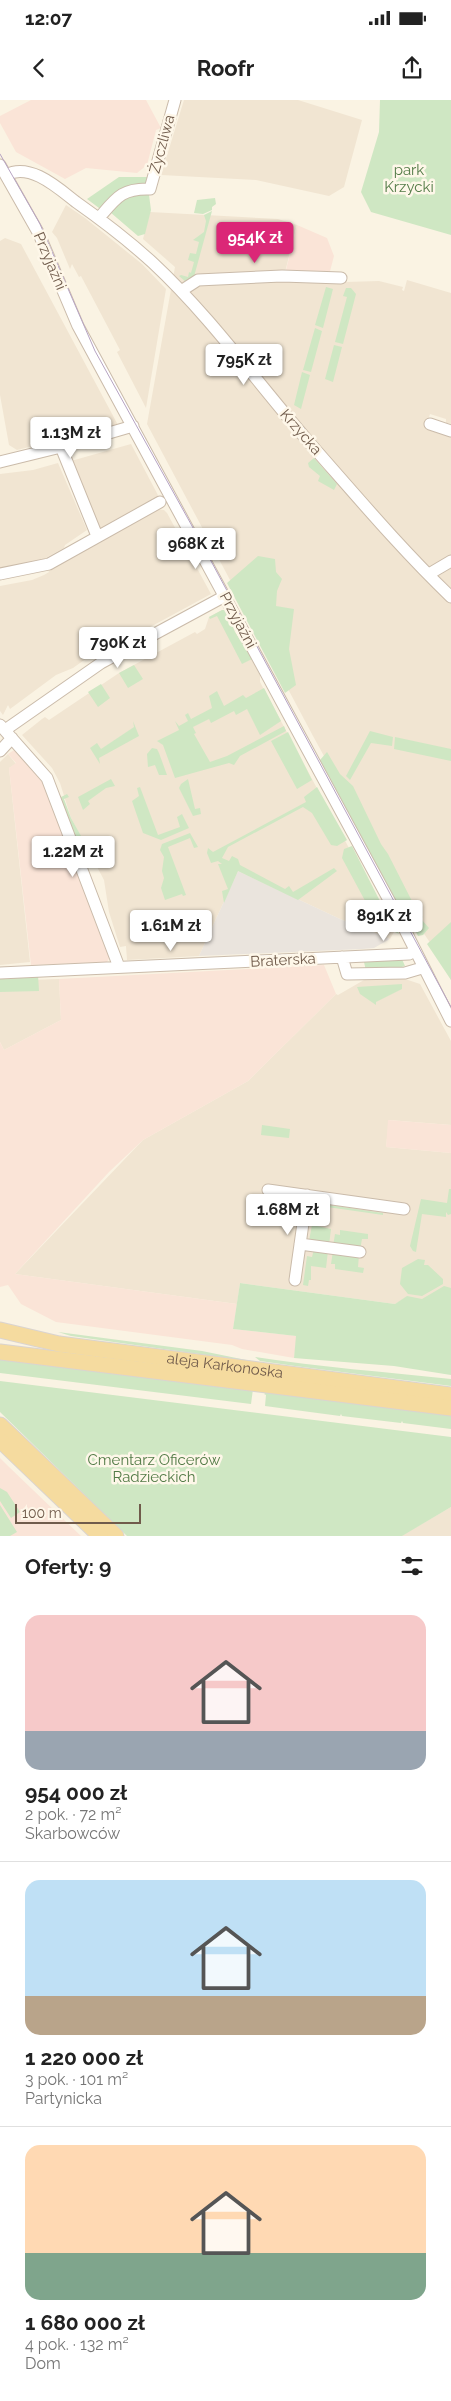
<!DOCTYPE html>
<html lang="pl">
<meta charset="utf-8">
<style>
body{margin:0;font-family:Raleway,sans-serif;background:#f6f6f6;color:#222;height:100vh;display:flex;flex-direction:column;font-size:19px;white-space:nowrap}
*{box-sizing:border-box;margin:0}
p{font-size:16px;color:#767676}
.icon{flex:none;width:28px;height:28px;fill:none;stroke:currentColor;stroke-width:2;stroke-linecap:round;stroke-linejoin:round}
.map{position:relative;height:1436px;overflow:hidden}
.drawer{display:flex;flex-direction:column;background:#fff;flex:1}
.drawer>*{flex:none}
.scale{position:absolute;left:15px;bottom:12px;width:126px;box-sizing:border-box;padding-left:5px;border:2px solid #705b4b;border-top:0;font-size:14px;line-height:18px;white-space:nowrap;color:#705b4b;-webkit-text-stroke:4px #fef7e9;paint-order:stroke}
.price{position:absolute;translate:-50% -42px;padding:0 11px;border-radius:5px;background:#fff;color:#222;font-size:16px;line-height:32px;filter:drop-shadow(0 1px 2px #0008)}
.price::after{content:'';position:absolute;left:50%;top:30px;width:15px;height:11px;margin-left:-8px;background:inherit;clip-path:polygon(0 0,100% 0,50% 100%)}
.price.selected{background:#db2777;color:#fff}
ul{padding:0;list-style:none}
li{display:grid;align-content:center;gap:10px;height:265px;padding:0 25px}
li+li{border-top:1px solid #e0e0e0}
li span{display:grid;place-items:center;height:155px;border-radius:15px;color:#555}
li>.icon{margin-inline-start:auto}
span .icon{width:90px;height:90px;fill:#fffc;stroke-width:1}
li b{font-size:21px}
h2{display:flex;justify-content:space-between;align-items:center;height:60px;padding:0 25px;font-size:21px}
.status{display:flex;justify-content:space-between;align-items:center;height:35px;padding:0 25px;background:#fff;direction:ltr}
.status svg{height:14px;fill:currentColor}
header{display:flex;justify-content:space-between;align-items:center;height:65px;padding:0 25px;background:#fff;font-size:22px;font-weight:700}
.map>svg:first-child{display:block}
.residential{fill:#f1e5d2}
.commercial{fill:#fae4d7}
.industrial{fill:#eae4dd}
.green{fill:#cfe7c3}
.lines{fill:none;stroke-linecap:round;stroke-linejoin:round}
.minor-casing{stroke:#cabbaa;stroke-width:13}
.major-casing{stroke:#dad4d0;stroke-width:17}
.minor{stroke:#fff;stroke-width:11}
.major{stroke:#f5db9f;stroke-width:15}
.tram{stroke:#b6a3c2;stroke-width:1}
.labels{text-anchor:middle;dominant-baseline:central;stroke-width:5;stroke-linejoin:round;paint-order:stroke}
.street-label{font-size:15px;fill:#705b4b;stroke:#fef7e9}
.park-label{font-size:15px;fill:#537b47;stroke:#fef7e9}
</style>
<div class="status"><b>12:07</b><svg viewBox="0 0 49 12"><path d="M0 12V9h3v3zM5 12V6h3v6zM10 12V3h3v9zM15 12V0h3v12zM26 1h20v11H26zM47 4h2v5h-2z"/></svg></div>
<header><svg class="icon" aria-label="back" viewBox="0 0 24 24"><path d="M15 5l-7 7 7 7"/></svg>Roofr<svg class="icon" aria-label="share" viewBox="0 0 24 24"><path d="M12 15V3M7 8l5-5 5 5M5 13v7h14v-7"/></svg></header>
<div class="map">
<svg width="451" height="1436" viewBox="0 0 451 1436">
<rect width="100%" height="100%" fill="#faf3e3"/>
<!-- residential -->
<path class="residential" d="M184,0H298L362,20L344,87L329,96L256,80L161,75Z
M66,105L85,118L142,164L166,189L146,308L117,252L120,250L81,176L79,177L72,164L70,169L57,138L52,132Z
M150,112L278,119L297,125L283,180L346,182L379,181L403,187L402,190L404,191L407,180L451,193V324L446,323V319L430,314L425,329L451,337V880L431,844L412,816L313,636L147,324L175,167L143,139Z
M5,138L21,144L118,325L17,350L9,345L0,295V141Z
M131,344L160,399L100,429L71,361Z
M58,363L87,430L65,445L64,448L40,461L0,469V374L33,370Z
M156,409L164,410L167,413L211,494L93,558H87L73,568L56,575L10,609L8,605L3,615L0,611V486L32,480L44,475L49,472L47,467Z
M222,510H226L235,532L252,559L260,575V582L394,832L390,839L340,819L238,771L199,856L127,860L126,846L120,847L109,812L104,780L71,718L60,683L52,668L22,635L42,619L45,617L49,620L119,573L195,532L197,534L205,529L209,517Z
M8,654L16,664L9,668L30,862L0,865V662Z
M402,878L420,884L451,941V1025L389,1020L386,1047L451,1053V1206L403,1200L395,1204L240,1183L237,1204L15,1174L143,1040L248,981L336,894L338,895L364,880Z
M59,879L61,920L4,950L0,942V881Z
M451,1407V1436H401Z"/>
<!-- commercial -->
<path class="commercial" d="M31,0H146L161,28L156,30L147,65L137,73L86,68L65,79L16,52L0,23V16Z
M297,125L327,138L334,156L329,175L285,174Z
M14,650L44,683L111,855L107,862L31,865L9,668L16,663L8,654Z
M324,865L336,894L248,981L143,1040L109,1072L15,1174L237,1204L233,1229L297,1236L294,1258L242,1249L232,1245L56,1222L21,1204L8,1185L0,1187V942L4,950L61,920L59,879Z
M388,1020L451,1025V1053L386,1047Z
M0,1358L8,1366L81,1436H0Z"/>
<!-- industrial -->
<path class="industrial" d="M238,771L340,819L390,839L374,848L362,849L199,856Z"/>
<!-- green -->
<path class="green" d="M380,0H451V135L371,112L361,92L379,32Z
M119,77H150L145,84C121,86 118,89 102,108H99L87,99Z
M135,94L149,95L151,110L145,134L138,136L110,112L114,105Z
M215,98L216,104L212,107V110L203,114L194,113L197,100Z
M212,111L195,173L194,178L186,182L179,176L181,175L188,177L189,172L191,173L194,162L188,160L190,153L196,154L199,142L193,140L204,132L206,121L204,115Z
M326,187L333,189L323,228L315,225Z
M346,188H351L356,194L343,244L335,242L347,197L343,196Z
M315,228L322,231L311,272L303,270Z
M334,245L342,247L333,282L325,279Z
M302,272L310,275L301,309L294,305Z
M314,358L337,384L334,390L318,381L320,376L309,367L308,363Z
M258,456L275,459L276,472L282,479L277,491L276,506L294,509L289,549L296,585L285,593L227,483Z
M222,510H226L235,532L252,559L242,564L217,516L210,519L209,517Z
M134,565L143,579L128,588L119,573Z
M101,584L110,598L98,607L88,592Z
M264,588L281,621L260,635L247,609L236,615L234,611L211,623L209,619L193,627L196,633L194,634L210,662L227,656L284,626L286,631L240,656L234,665L229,663L175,678L163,645L157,641L179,630L175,621L179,626L188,621L185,615L188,613L191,619L212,608L209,596L217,591L224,606L243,595L246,598Z
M133,621L139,636L99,658L100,664L90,648L97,643L101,649L134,627Z
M370,631L393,637L392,646L371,643L350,680L346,676Z
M288,632L312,680L297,689L271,641Z
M395,637L451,649V661L394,649Z
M152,648L157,649L159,653L167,675H159L155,665L148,667L147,654Z
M327,652L340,674L353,686L381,744L388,754L416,809L423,817L421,819L429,828L423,835L418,836L410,820L407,821L320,660Z
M111,679L115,686L106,688L88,701L90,704L83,710L78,697Z
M188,679L195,709L200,708L201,714L193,716L179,688L181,684Z
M140,687L158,735L180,727L177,717L182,714L189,728L161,740L143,733L132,701L139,696L137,688Z
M317,687L347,740L337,746L331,745L312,713L303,707L228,747L222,758L229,761L232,756L238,759L240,765L285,789L289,786L293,792L334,768L337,771L298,800L238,771L224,803L222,791L228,789L218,764H222L218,761L211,763L207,753L208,748L213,752L306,702L304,697Z
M67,694L69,697L64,699L71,718L95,761L86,765L60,701L61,697Z
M190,733L198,747L194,748L190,738L168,747L186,795L183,796L182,794L165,800L161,788L164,778L162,771L164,757L160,750L162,744Z
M352,746L384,809L399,834L377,823L342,758L344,749Z
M451,822V880L427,844Z
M401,857L405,866L392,870L366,871L364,862L371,859Z
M38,875L39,891L0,892V877Z
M402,884V889L376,902V905L360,894L357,887Z
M262,1025L290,1029L289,1038L261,1035Z
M449,1089H451V1114L448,1115L446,1112V1117L422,1114L416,1152L413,1151L410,1146L421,1099L447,1103Z
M316,1103L383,1113V1115L320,1106L319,1120H317V1126L331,1129L329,1145L309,1141Z
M340,1130L368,1134V1139H362L360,1150L333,1146L335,1134L340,1135Z
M314,1149L328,1151L326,1168L311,1166V1180H309L308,1186L303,1185L307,1156L312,1157Z
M333,1151L359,1155L358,1167L364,1168L363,1173L335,1169V1164H331Z
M418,1159L425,1160L424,1165H428L443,1179V1184L422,1196L408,1194L400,1184L402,1168Z
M240,1183L395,1204L407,1196L422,1199L444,1186L451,1188V1275L394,1266L294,1258L296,1236L233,1229Z
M58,1232L202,1251L256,1262L71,1236Z
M255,1257C320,1267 385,1272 451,1279V1286L295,1266L260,1261Z
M0,1258L253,1289L251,1304L0,1273Z
M0,1281L451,1337V1407L402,1436H127L0,1312Z
M268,1291L451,1314V1329L403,1323L402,1321L401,1323L342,1316L341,1314L340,1316L265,1306L266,1295L264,1294Z
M0,1388L7,1392L20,1412L11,1418L0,1401Z
M0,1405L17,1432L10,1436H0Z"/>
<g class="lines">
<defs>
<path id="minor" d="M0,65L39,134L78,226L403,826L451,921
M6,75C30,62 58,88 76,102C103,121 129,141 153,163C213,219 261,288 315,349C359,399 403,451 451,497
M99,118C116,98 122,88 150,89L175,0
M181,191L198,180L282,176L341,178
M430,324L451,331
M61,347L97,436
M0,362L61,347L133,326
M0,474L49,464L160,402
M429,474L451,461
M0,625L47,678L119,867
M5,630L101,563L225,496
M0,651L12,638
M342,857L347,874L405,873L422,868
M0,873L409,854L415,851
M268,1090L404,1109
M300,1144L360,1152
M295,1180L307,1095"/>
<g id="major">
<path id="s1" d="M0,1230L59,1244L451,1295"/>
<path d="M0,1252L451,1308"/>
<path d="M0,1325L116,1436"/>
<path d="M0,1340L100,1436"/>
</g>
</defs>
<!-- minor casing -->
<use href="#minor" class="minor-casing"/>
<!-- major casing -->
<use href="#major" class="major-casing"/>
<!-- minor -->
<use href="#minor" class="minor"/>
<!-- major -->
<use href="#major" class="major"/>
<!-- tram -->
<path class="tram" d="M0,54L40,124L95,251L197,435L451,907"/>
</g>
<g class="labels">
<!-- street labels -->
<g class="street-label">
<text transform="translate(162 44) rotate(-75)">Życzliwa</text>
<text transform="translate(50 161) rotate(67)">Przyjaźni</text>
<text transform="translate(301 332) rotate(49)">Krzycka</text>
<text transform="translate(238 520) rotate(62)">Przyjaźni</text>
<text transform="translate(283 860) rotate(-3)">Braterska</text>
<text stroke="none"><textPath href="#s1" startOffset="228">aleja Karkonoska</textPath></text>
</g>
<!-- park labels -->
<g class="park-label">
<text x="409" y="70">park<tspan x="409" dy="17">Krzycki</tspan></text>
<text x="154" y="1360">Cmentarz Oficerów<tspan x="154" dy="17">Radzieckich</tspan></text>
</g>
</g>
</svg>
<div class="scale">100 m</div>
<b class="price selected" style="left:255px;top:164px">954K zł</b>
<b class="price" style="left:244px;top:286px">795K zł</b>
<b class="price" style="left:71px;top:359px">1.13M zł</b>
<b class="price" style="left:196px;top:470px">968K zł</b>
<b class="price" style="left:118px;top:569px">790K zł</b>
<b class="price" style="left:73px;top:778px">1.22M zł</b>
<b class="price" style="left:384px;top:842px">891K zł</b>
<b class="price" style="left:171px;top:852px">1.61M zł</b>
<b class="price" style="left:288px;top:1136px">1.68M zł</b>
</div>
<section class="drawer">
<h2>Oferty: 9<svg class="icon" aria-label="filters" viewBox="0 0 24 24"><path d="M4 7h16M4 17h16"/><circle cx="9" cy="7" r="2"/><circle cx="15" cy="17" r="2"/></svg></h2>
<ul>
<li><span style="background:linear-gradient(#f6c9c9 75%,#9aa5b1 0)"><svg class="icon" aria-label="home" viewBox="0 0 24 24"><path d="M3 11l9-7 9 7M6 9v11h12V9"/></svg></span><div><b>954 000 zł</b><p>2 pok. · 72 m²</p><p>Skarbowców</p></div></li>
<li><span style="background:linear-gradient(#bfe0f5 75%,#b9a48a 0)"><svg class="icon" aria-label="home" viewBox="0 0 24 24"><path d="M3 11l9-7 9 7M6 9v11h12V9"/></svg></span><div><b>1 220 000 zł</b><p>3 pok. · 101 m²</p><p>Partynicka</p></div></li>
<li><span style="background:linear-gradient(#ffd9b3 70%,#7fa58c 0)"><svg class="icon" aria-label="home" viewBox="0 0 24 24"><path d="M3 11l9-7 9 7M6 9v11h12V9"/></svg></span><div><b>1 680 000 zł</b><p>4 pok. · 132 m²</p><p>Dom</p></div></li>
</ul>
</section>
